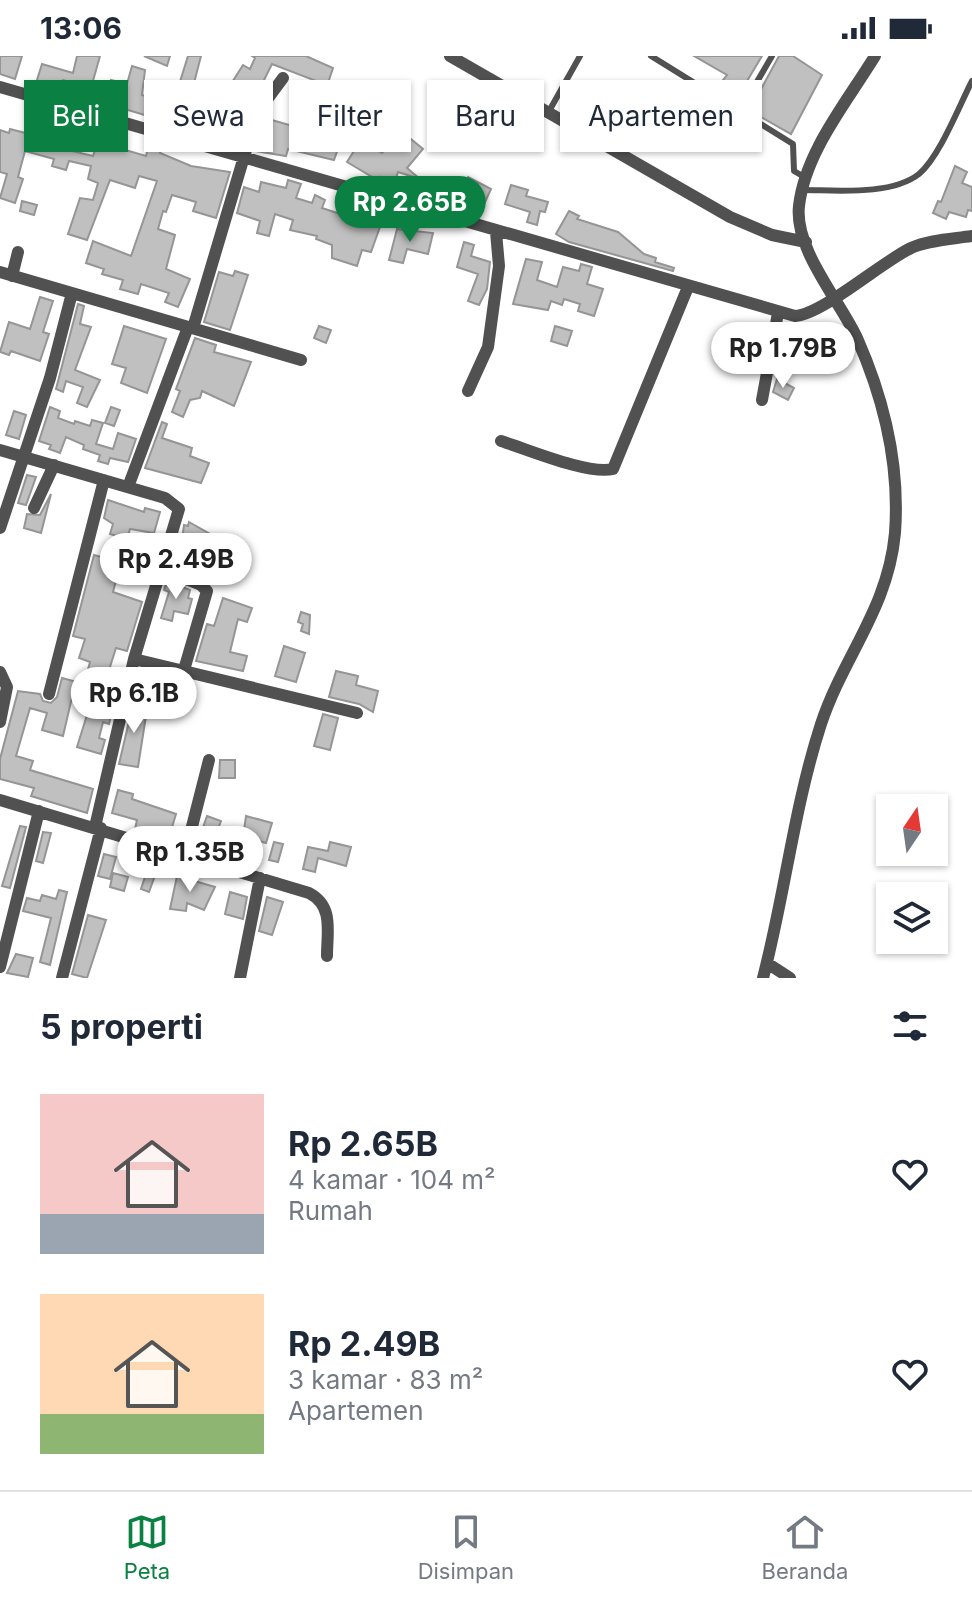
<!DOCTYPE html>
<html lang="id">
<meta charset="utf-8">
<style>
body{margin:0;font-family:Inter,sans-serif;background:#f2f2f3;color:#1f2937;height:100vh;display:flex;flex-direction:column;font-size:30px;white-space:nowrap}
*{box-sizing:border-box;margin:0}
p{font-size:26px;color:#747a83}
.icon{flex:none;width:44px;height:44px;fill:none;stroke:currentColor;stroke-width:2;stroke-linecap:round;stroke-linejoin:round}
.map{position:relative;height:922px;overflow:hidden}
.details{display:flex;flex-direction:column;background:#fff;flex:1}
.details>*{flex:none}
.hud{position:absolute;left:24px;top:24px;width:924px;height:72px;display:flex;gap:16px}
.needle{width:52px;rotate:13deg}
.controls{position:absolute;left:876px;top:738px;display:grid;gap:16px}
.controls a{display:grid;place-items:center;width:72px;height:72px;border-radius:0px;background:#fff;box-shadow:0 2px 6px #0004;font-size:40px}
.price{position:absolute;translate:-50% -68px;padding:0 18px;border-radius:28px;background:#fff;color:#222;font-size:26px;line-height:52px;filter:drop-shadow(0 2px 4px #0008)}
.price::after{content:'';position:absolute;left:50%;top:48px;width:24px;height:18px;margin-left:-12px;background:inherit;clip-path:polygon(0 0,100% 0,50% 100%)}
.price.current{background:#0b8043;color:#fff}
ul{padding:0;list-style:none}
li{display:flex;align-items:center;gap:24px;height:200px;padding:0 40px}
li span{display:grid;place-items:center;flex:none;width:224px;height:160px;border-radius:0px;color:#555}
li>.icon{margin-inline-start:auto}
span .icon{width:96px;height:96px;fill:#fffc;stroke-width:1}
li b{font-size:34px}
h2{display:flex;justify-content:space-between;align-items:center;height:96px;padding:0 40px;font-size:34px}
.pill{padding:0 28px;border-radius:0px;background:#fff;box-shadow:0 2px 6px #0004;font-size:28px;line-height:72px}
.pill.current{background:#0b8043;color:#fff}
.status{display:flex;justify-content:space-between;align-items:center;height:56px;padding:0 40px;background:#fff;direction:ltr}
.status svg{height:22px;fill:currentColor}
.menu{display:flex;justify-content:space-around;align-items:center;height:112px;border-top:2px solid #e0e1e3;background:#fff;font-size:22px;color:#747a83}
.menu a{display:grid;justify-items:center;gap:4px}
.menu .current{color:#0b8043}
.map>svg:first-child{display:block}
.building{fill:#c0c0c0;stroke:#959595;stroke-width:2}
.lines{fill:none;stroke-linecap:round;stroke-linejoin:round}
.service{stroke:#515151;stroke-width:6}
.minor{stroke:#515151;stroke-width:12}
</style>
<div class="status"><b>13:06</b><svg viewBox="0 0 49 12"><path d="M0 12V9h3v3zM5 12V6h3v6zM10 12V3h3v9zM15 12V0h3v12zM26 1h20v11H26zM47 4h2v5h-2z"/></svg></div>
<div class="map">
<svg width="972" height="922" viewBox="0 0 972 922">
<rect width="100%" height="100%" fill="#fff"/>
<!-- building -->
<path class="building" d="M0,0H22L15,23L0,18Z
M77,0H100L91,32L63,24L60,34L36,27L42,8L73,17Z
M144,0H170L167,10Z
M188,0H201L194,27L219,34L204,70L161,64L105,47L111,24L127,28L132,10L145,14L142,39L173,48Z
M252,0H306L333,12L328,27L338,30L334,41L316,35L319,26L272,8L255,42L231,28L243,9L250,13L255,2Z
M694,0H762L741,35L723,24L727,19Z
M779,0H793L822,19L791,78L761,61L753,48Z
M227,51L243,56L237,80L220,75Z
M301,61L333,66L330,79L338,82L335,88L339,90L334,104L288,93L286,100L255,95L265,62L303,73L298,70Z
M45,66L77,78L72,95L93,100L101,76L125,83L122,93L146,100L149,88L162,91L160,97L191,110L230,116L216,162L193,155L196,146L172,139L166,156L163,155L158,173L175,179L166,213L190,223L178,251L165,246L169,237L141,228L138,238L120,233L123,224L102,218L104,213L86,207L93,185L131,200L157,125L139,120L135,132L110,124L87,184L68,178L80,142L93,144L98,127L88,123L91,110L69,105L66,114L52,110L54,103L25,95L18,121L23,123L15,147L0,142L7,118L0,116V74L9,77L10,73L41,81Z
M406,79L423,93L407,112L420,123L398,116L393,132L381,121L379,125L347,106L361,84L382,97L397,82L401,86Z
M955,110L967,116L962,127L972,131V155L968,154L966,161L949,156L946,163L933,157L938,145L941,146Z
M468,121L491,133L482,153L457,141Z
M437,122L448,130L439,142L428,133Z
M288,124L301,128L296,142L312,147L315,139L325,144L322,152L380,171L371,196L362,194L357,210L332,202V189L316,183L317,180L290,174L293,164L275,158L269,180L257,177L260,165L237,157L244,131L259,136L261,126L286,132Z
M511,129L528,134L526,140L548,146L545,156L540,155L537,169L527,166L530,156L505,148Z
M22,145L37,149L34,159L20,155Z
M569,155L579,160L577,163L618,176L644,198L656,202L655,206L674,212L673,215L569,186L556,178Z
M397,173L433,177L428,198L407,193L403,207L389,204Z
M464,186L474,189L471,200L490,206L487,233L479,249L468,245L478,218L457,211Z
M526,203L542,206L537,224L557,231L563,211L579,215L581,208L592,211L587,228L603,233L594,260L578,255L580,248L564,243L562,249L551,245L548,254L513,248Z
M235,215L248,219L230,274L204,266L219,216L233,220Z
M40,241L53,245L43,276L49,278L40,305L11,295L9,299L0,296L9,266L30,273Z
M78,248L84,250L80,268L91,271L75,314L100,324L87,351L77,347L83,331L66,325L63,336L56,333Z
M124,270L166,283L147,337L121,327L126,312L112,308Z
M319,270L331,274L326,287L314,282Z
M555,270L572,275L567,290L551,285Z
M195,282L216,289L214,296L251,306L234,350L202,335L200,342L190,344L183,361L172,356L180,335L176,333Z
M777,323L794,332L788,344L773,336Z
M50,351L60,355L58,362L74,368L75,365L90,370L92,364L103,367L96,388L113,393L118,377L136,383L128,406L110,402L108,408L98,405L100,399L83,393L84,389L66,381L60,397L49,393L51,389L39,385Z
M111,351L120,354L114,370L105,367Z
M14,355L26,359L19,383L6,379Z
M162,366L167,368L162,382L192,392L190,400L209,407L201,427L145,412Z
M27,419L36,421L26,449L18,447Z
M51,438L41,477L24,472L27,458L40,459Z
M108,444L144,456L145,452L160,456L154,477L130,473L127,483L110,478L113,468L104,462Z
M189,466L210,478L206,488L195,485L192,494L181,491L184,469L188,470Z
M103,495L151,508L145,525L118,517L113,536L142,546L127,595L116,592L109,614L117,616L112,637L116,638L109,668L103,666L99,682L105,684L101,698L77,691L91,646L89,641L73,637L63,680L42,674L47,657L30,652L16,700L33,705L30,714L93,733L87,757L31,740L34,732L0,723V703L18,635L40,638L43,645L51,647L57,641L62,622L84,628L90,606L79,602L85,583L73,580L94,499L101,501Z
M167,525L190,534L188,542L192,543L188,558L174,555L172,565L161,562L169,536L164,534Z
M223,542L252,552L247,566L238,563L230,596L247,600L243,615L196,605L207,568L214,570Z
M301,556L310,559L309,578L301,575L303,568L298,566Z
M284,590L305,597L296,626L275,620Z
M336,615L358,620L356,629L378,635L373,656L359,648L329,641Z
M171,628L189,632L183,657L165,653Z
M134,644L148,647L138,711L119,708Z
M323,658L338,662L330,694L314,690Z
M220,704H235V722H219Z
M118,734L133,738L132,743L176,758L170,778L148,772L147,776L135,773L137,764L112,757Z
M207,760L221,765L213,786L200,780Z
M246,760L272,767L266,787L255,784L251,798L241,795Z
M20,770L26,771L10,832L2,830Z
M43,776L51,777L43,807L36,805Z
M274,786L283,788L278,806L269,804Z
M330,786L351,791L346,810L318,802L315,816L303,813L308,791L328,795Z
M104,798L116,801L110,823L98,820Z
M152,800L161,803L149,836L141,833Z
M113,817L128,821L124,835L110,831Z
M177,820L215,831L204,854L187,847L186,855L170,853Z
M59,834L67,836L50,909L40,906L51,862L23,855L27,842L40,845L42,839L56,843Z
M230,836L247,841L243,863L225,858Z
M267,841L283,846L272,879L259,875Z
M88,859L106,864L87,922L72,918Z
M16,898L33,902L28,921L7,917Z"/>
<g class="lines">
<!-- service -->
<path class="service" d="M651,0L793,88L794,115L806,122
M740,55L772,0
M548,57L580,0
M802,134C835,134 891,140 919,118C940,100 959,50 972,25"/>
<!-- minor -->
<path class="minor" d="M450,0L730,161L772,179L806,186
M0,31L795,260C823,258 880,207 911,192C929,184 953,183 972,180
M0,216L301,304
M12,220L18,196
M193,272L257,57L283,22
M468,335L488,291L499,210L496,176
M762,344L778,257
M501,385C527,393 588,419 613,413L688,231
M0,394L165,442L179,453L134,603L95,771
M128,431L188,271
M34,452L54,409
M0,472L50,322L72,237
M162,513L201,529L207,535L184,614
M134,603L357,657
M0,616L7,631L0,666
M49,638L104,424
M0,744L309,837C334,850 327,875 327,900
M185,798L209,704
M767,907L790,922
M0,911L39,755
M62,922L101,772
M240,922L260,822
M763,922C785,838 794,751 821,668C844,599 888,553 895,477C900,409 884,343 857,282C840,245 794,193 799,150C805,96 847,46 875,0"/>
</g>
</svg>
<div class="controls">
<a><svg class="needle" viewBox="-14 -14 28 28"><path d="M0-13l5 13h-10z" fill="#e53935"/><path d="M0 13l5-13h-10z" fill="#747a83"/></svg></a>
<a><svg class="icon" aria-label="layers" viewBox="0 0 24 24"><path d="M12 4l9 5-9 5-9-5zM3 14l9 5 9-5"/></svg></a>
</div>
<b class="price current" style="left:410px;top:188px">Rp 2.65B</b>
<b class="price" style="left:783px;top:334px">Rp 1.79B</b>
<b class="price" style="left:176px;top:545px">Rp 2.49B</b>
<b class="price" style="left:134px;top:679px">Rp 6.1B</b>
<b class="price" style="left:190px;top:838px">Rp 1.35B</b>
<div class="hud">
<a class="pill current">Beli</a>
<a class="pill">Sewa</a>
<a class="pill">Filter</a>
<a class="pill">Baru</a>
<a class="pill">Apartemen</a>
</div>
</div>
<section class="details">
<h2>5 properti<svg class="icon" aria-label="filters" viewBox="0 0 24 24"><path d="M4 7h16M4 17h16"/><circle cx="9" cy="7" r="2"/><circle cx="15" cy="17" r="2"/></svg></h2>
<ul>
<li><span style="background:linear-gradient(#f6c9c9 75%,#9aa5b1 0)"><svg class="icon" aria-label="home" viewBox="0 0 24 24"><path d="M3 11l9-7 9 7M6 9v11h12V9"/></svg></span><div><b>Rp 2.65B</b><p>4 kamar · 104 m²</p><p>Rumah</p></div><svg class="icon" aria-label="heart" viewBox="0 0 24 24"><path d="M12 20l-8-8c-3-5 5-10 8-4 3-6 11-1 8 4z"/></svg></li>
<li><span style="background:linear-gradient(#ffd9b3 75%,#8fb573 0)"><svg class="icon" aria-label="home" viewBox="0 0 24 24"><path d="M3 11l9-7 9 7M6 9v11h12V9"/></svg></span><div><b>Rp 2.49B</b><p>3 kamar · 83 m²</p><p>Apartemen</p></div><svg class="icon" aria-label="heart" viewBox="0 0 24 24"><path d="M12 20l-8-8c-3-5 5-10 8-4 3-6 11-1 8 4z"/></svg></li>
</ul>
</section>
<nav class="menu">
<a class="current"><svg class="icon" aria-label="map" viewBox="0 0 24 24"><path d="M3 6l6-2 6 2 6-2v14l-6 2-6-2-6 2zM9 4v14M15 6v14"/></svg>Peta</a>
<a><svg class="icon" aria-label="saved" viewBox="0 0 24 24"><path d="M7 4h10v16l-5-4-5 4z"/></svg>Disimpan</a>
<a><svg class="icon" aria-label="home" viewBox="0 0 24 24"><path d="M3 11l9-7 9 7M6 9v11h12V9"/></svg>Beranda</a>
</nav>
